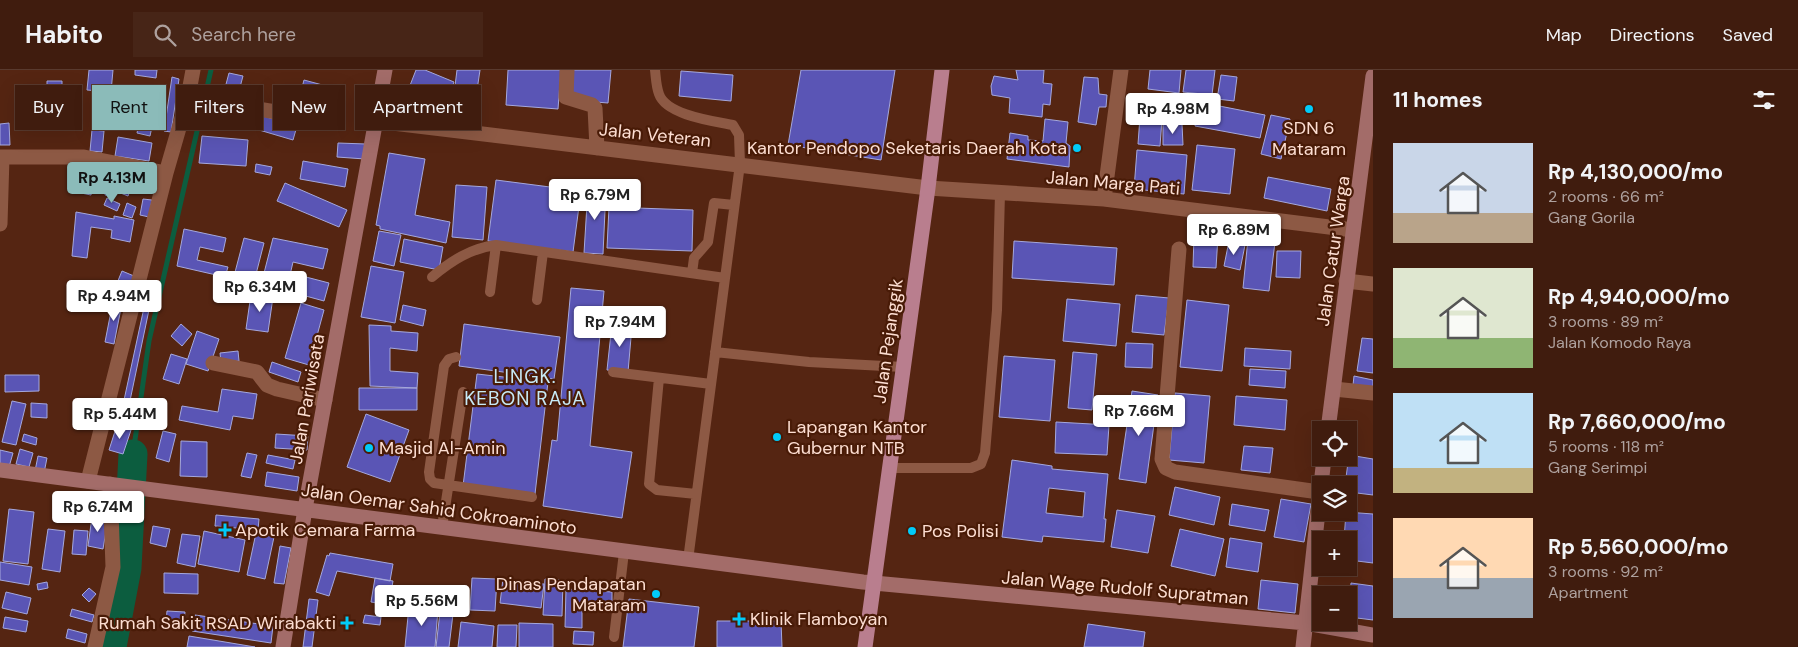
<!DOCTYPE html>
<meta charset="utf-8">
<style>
body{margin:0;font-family:"DM Sans",sans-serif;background:#472517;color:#f1f3f6;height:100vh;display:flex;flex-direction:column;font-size:19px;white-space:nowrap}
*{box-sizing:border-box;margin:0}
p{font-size:16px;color:#aea19e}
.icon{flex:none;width:28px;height:28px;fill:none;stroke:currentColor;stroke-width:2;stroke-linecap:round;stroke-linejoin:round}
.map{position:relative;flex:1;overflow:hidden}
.panel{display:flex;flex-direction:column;background:#401c0e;width:425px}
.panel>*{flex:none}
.top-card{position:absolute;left:15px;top:15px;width:475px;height:45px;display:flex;gap:10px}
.controls{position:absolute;left:1312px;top:351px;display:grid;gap:10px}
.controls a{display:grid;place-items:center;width:45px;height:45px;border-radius:0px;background:#401c0e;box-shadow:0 5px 20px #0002,0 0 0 1px #593a2e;font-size:25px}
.price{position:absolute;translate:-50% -42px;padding:0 11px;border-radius:5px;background:#fff;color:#222;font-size:16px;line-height:32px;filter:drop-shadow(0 1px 2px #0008)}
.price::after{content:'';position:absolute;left:50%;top:30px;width:15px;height:11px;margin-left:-8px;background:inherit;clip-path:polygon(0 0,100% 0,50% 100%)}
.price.current{background:#8bbbb9;color:#111}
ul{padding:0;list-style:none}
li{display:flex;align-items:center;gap:15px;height:125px;padding:0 20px}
li span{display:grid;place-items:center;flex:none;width:140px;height:100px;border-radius:0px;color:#555}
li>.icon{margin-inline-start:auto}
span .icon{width:60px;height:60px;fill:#fffc;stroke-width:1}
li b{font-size:21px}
h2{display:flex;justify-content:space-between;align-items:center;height:60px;padding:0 20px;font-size:21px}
.chip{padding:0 18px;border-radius:0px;background:#401c0e;box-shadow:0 5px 20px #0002,0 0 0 1px #593a2e;font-size:18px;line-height:45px}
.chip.current{background:#8bbbb9;color:#111}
header{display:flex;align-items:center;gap:30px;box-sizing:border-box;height:70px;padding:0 25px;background:#401c0e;border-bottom:1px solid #593a2e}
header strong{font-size:24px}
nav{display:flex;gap:28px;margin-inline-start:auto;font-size:18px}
.search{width:350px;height:45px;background:#472517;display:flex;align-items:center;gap:12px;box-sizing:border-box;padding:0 18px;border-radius:0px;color:#aea19e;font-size:19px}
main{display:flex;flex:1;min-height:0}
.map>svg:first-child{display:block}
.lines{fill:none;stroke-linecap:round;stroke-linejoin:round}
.stream{stroke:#0c5d3f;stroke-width:5}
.river{stroke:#0c5d3f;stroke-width:29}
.building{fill:#5a55b5;stroke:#a5a8dd;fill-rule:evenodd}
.lane{stroke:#8d5944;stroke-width:10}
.street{stroke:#8d5944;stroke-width:15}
.secondary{stroke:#a36c69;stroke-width:15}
.primary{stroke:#b97e8e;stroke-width:15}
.poi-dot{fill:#01cbf9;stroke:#491b07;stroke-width:2}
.labels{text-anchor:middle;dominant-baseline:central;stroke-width:4.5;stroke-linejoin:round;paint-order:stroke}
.poi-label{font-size:18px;fill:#fdded2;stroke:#491b07;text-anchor:start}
.street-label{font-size:18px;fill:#fdded2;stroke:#491b07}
.neighbourhood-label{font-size:19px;letter-spacing:1px;fill:#c7eaf6;stroke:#491b07}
</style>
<header>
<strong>Habito</strong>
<div class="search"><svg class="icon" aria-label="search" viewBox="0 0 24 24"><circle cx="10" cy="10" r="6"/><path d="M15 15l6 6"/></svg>Search here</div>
<nav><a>Map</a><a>Directions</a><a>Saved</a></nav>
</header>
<main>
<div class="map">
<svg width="1373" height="577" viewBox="0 0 1373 577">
<rect width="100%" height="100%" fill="#552512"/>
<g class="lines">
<!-- stream -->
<path class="stream" d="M133,384L149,271L211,0"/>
<!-- river -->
<path class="river" d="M112,577L127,498L133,384"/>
</g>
<!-- building -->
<path class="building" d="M89,0H113L111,22L87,20Z
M135,0H157L156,8L135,5Z
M416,0H425L454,12L438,51L402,36Z
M457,0H480L476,27L454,24Z
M508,0H561L558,39L506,35Z
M573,0H611L608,33L571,30Z
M801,0H895L881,90L788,75Z
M1016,0H1044L1043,13L1052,14L1050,35L1043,34L1042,47L1009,43L1010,28L992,25L991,16L994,6L1018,10Z
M1150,0H1181L1179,23L1148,19Z
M1186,0H1215L1212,25L1183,22Z
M681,1L733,5L731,31L679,26Z
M229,3L243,6L239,21L225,18Z
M1221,5L1237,7L1234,31L1217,29Z
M172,7L179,9L171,62L164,61Z
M1084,7L1098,8L1099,24L1107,25L1106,37H1099L1096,55L1078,52Z
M304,10L341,20L335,44L298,33Z
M47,11H62V38H47Z
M1199,32L1265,45L1260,68L1195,56Z
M120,36L135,39L132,56L117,54Z
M253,43L297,56L293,70L249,57Z
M1271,45L1290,49L1281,89L1261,84Z
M1140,47L1162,49L1160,76L1138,74Z
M140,49L153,52L150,66L137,63Z
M1045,49L1068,52L1066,73L1070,76L1069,97L1007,89L1010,63L1028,66V70L1043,71Z
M9,53L10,75H0V54Z
M1163,54H1182L1183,75H1163Z
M92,60L104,61L102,82L90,81Z
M202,66L248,70L246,96L199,93Z
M118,67L152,73L149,91L115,86Z
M338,73L366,74L365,89L337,87Z
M1197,75L1235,79L1230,124L1192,120Z
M1137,80L1187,85L1184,124L1134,119Z
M389,83L425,89L415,145L450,152L446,173L380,159V156L376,155Z
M303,91L348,99L345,117L300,109Z
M256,94L272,97L270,105L255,102Z
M79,107L94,110L91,125L76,122Z
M1268,107L1331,119L1327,141L1264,128Z
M124,109L133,113L128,126L118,122Z
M496,110L581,121L573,182L488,171Z
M285,113L347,140L339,157L277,131Z
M106,114L115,115L113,126L105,125Z
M456,115L487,117L483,170L452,167Z
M588,118L606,119L603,184L584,183Z
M107,128L120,134L117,141L104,135Z
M143,129L152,130L149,147L140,145Z
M127,133L136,137L132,148L123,145Z
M609,137L693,140L692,181L607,178Z
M76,142L114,149V146L134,150L130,172L111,168L112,160L91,157L87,188L72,186Z
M184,159L226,168L223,182L200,177L197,190L228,197L225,207L177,196Z
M379,161L401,165L394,196L373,191Z
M1194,165L1218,166L1216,198L1193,197Z
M244,168L264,173L254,212L234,206Z
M273,168L328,179L323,199L293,192L288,214L263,207Z
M404,169L443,177L439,200L400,192Z
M1248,169L1275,172L1269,221L1243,218Z
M1014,171L1117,178L1114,215L1012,208Z
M1229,171L1245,175L1240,200L1224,196Z
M1277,181H1301L1300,208L1276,207Z
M371,196L404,202L395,253L361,247Z
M122,201L134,206L127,223L115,218Z
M306,207L329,213L324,231L302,225Z
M571,218L604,221L590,376L632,382L622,448L543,436L552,370L557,371Z
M251,224L273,227L268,262L246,259Z
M1136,225L1169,228L1164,265L1132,262Z
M1067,229L1120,234L1116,276L1063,271Z
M1187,230L1229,235L1222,301L1180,297Z
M113,231L122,233L114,274L105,272Z
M145,233L150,235L127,345L121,344Z
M301,233L324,240L309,295L285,288Z
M403,235L426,240L423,256L400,250Z
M181,254L192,264L182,276L171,266Z
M464,254L560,267L554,309L459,296Z
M612,254L632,256L628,302L607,300Z
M369,255L391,256V261L418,263L417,281L390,278V301L418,303L417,318L370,316Z
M197,261L219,269L208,301L186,294Z
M1362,268L1373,269V303L1357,301Z
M1126,273L1153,274L1152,298L1125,297Z
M1245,278L1291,281L1290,299L1244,296Z
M238,281L239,291L221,293L220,283Z
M1073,282L1097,284L1092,340L1068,338Z
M171,284L187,289L179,314L163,309Z
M1004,286L1055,290L1050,351L999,347Z
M272,292L301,302L298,312L269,302Z
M1250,299L1286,301L1285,318L1249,315Z
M477,304L548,312L535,424L463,416Z
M5,305H39V321L5,322Z
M1354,306L1373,310V319L1353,315Z
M359,318H417V340H359Z
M222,319L257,324L253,349L233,346L230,360L179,350L182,336L218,342Z
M1132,321L1158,325L1146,413L1119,409Z
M1175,323L1210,326L1204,393L1169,390Z
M1236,326L1287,330L1285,360L1234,355Z
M12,331L26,334L16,375L2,372Z
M31,333L47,334V348L31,347Z
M366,344L409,360L390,412L347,397Z
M1056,352L1109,355L1107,385L1055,383Z
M117,355L131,360L123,384L109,380Z
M163,361L176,364L169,392L156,388Z
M24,364L37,368L36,375L22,371Z
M276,364L308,366L307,380L275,378Z
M181,371L207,372V407L180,406Z
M1244,376L1273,378L1270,403L1241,400Z
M20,379L33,383L29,397L16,394Z
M0,380L13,383L9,397L0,395Z
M247,383L257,385L251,408L241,406Z
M268,385L295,390L293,399L266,393Z
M1349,385L1373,389V425L1349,422V415H1345Z
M38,386L47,388L44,403L35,401Z
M1012,390L1052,396V399L1108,404L1104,449H1106L1104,472L1043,466L1042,472L1002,467ZM1049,418L1085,422L1083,447L1046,443Z
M267,402L299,407L297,421L265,416Z
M1175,417L1220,427L1214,455L1169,445Z
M1281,429L1311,434L1304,472L1274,467Z
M1232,434L1269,440L1265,461L1229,455Z
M9,439L34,442L28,494L3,491Z
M1117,440L1155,446L1148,483L1111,477Z
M1346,442L1373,444V493L1349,490V470H1344Z
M216,445L259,449L258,460L215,456Z
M92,447L108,449L103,479L88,476Z
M153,456L170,459L166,477L150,473Z
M48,459L65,461L60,502L42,499Z
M1180,459L1224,469L1215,506L1171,496Z
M74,460L88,461L86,485L72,484Z
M204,461L245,470L239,502L198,494Z
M256,463L274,467L265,509L247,505Z
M182,464L200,466L195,497L177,493Z
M1230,468L1262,473L1258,502L1226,497Z
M280,476L291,478L284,514L274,513Z
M330,483L393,494L390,511L337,501L329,526L316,522L327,485L329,486Z
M0,492L32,497L29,515L0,510Z
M164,503L198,504V524L164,523Z
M375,508L393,511L389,535L371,532Z
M472,508L497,509L495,541L470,540Z
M503,509L544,514L541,538L500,533Z
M545,509L563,510L562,546L543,545Z
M1261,510L1298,514L1295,543L1258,539Z
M47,512L48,518L38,520L37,514Z
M1351,513L1373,516V550L1349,547Z
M89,518L96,524L89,532L82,525Z
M566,519L612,522V539H582V558L565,557Z
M6,522L31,528L27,544L2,538Z
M309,529L318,530L312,577H303Z
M629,529L699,537L694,577H623Z
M409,536L438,539L435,577H405Z
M72,539L94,545L92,552L70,546Z
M167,541L185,542L184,553L166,552Z
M440,542L453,544L449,577H436Z
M195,545L273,556L271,573L192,561Z
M365,545L381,547L380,555L363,553Z
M5,547L28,551L26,562L3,558Z
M717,551H781L782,577H717Z
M461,552L494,556L492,577H458Z
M519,553L553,554V577H519Z
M1088,554L1145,562L1143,577H1084Z
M498,555H517L516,577H497Z
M68,559L87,564L85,573L66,568Z
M574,561L594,562L593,575L573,574Z
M189,566L255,577H187Z"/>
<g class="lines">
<!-- lane -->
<path class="lane" d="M655,0C656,8 656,16 659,24C666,45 713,51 733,55L739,65L740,94L688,490
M692,203L694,188L708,172L714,133L734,135
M432,207C451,191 471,178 496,175L725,208
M490,222L496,175
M537,230L543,182
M715,282L809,292L903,297
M456,287L449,289L444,296L429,402L430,409L434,413L532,427
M613,302L711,314
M659,308L649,414L657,420L696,424
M890,398H971L981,394L985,383L997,240L1000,123
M442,457L463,322
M614,567L624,482"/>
<!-- street -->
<path class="street" d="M567,0L566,27L592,35L595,38L597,78
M188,27L282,43
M376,51L928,118L1104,129L1353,160
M0,87H84L166,103
M1104,129L1121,0
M0,154L2,87
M1179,179L1162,389L1166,398L1175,402L1319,422
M1346,211L1373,214
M213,293L257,302L267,315L277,319L325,330
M1334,319L1373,323
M88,411L166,103L188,27L193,0
M95,577L113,497L110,414"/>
<!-- secondary -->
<path class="secondary" d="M1328,360L1373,6
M0,400L863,512L1306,553L1373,565
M283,577L305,439L385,0
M1303,577L1324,388"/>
<!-- primary -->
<path class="primary" d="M865,577L928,118L942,0"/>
</g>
<!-- markers -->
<g class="poi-dot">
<circle cx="1309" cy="39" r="5"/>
<circle cx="1077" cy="78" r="5"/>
<circle cx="777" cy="367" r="5"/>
<circle cx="369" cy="378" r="5"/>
<path d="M222.5 452.5h5v5h5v5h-5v5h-5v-5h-5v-5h5z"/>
<circle cx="912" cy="461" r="5"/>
<circle cx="656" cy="524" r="5"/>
<path d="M736.5 541.5h5v5h5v5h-5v5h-5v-5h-5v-5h5z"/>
<path d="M344.5 545.5h5v5h5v5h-5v5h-5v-5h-5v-5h5z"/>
</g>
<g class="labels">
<!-- poi labels -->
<g class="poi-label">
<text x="1309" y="58" text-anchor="middle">SDN 6<tspan x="1309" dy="21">Mataram</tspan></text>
<text x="1067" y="78" text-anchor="end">Kantor Pendopo Seketaris Daerah Kota</text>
<text x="787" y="357">Lapangan Kantor<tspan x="787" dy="21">Gubernur NTB</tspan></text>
<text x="379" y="378">Masjid Al-Amin</text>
<text x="235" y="460">Apotik Cemara Farma</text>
<text x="922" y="461">Pos Polisi</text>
<text x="646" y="514" text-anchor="end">Dinas Pendapatan<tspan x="646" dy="21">Mataram</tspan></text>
<text x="750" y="549">Klinik Flamboyan</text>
<text x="336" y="553" text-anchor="end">Rumah Sakit RSAD Wirabakti</text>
</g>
<!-- street labels -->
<g class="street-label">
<text transform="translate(655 65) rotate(6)">Jalan Veteran</text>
<text transform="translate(1113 113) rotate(5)">Jalan Marga Pati</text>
<text transform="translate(1333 181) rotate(-82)">Jalan Catur Warga</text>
<text transform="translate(888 271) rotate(-82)">Jalan Pejanggik</text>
<text transform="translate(307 329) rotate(-80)">Jalan Pariwisata</text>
<text transform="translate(439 439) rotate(8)">Jalan Oemar Sahid Cokroaminoto</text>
<text transform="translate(1125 518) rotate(5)">Jalan Wage Rudolf Supratman</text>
</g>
<!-- neighbourhood labels -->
<g class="neighbourhood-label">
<text x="525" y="306">LINGK.<tspan x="525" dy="22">KEBON RAJA</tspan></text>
</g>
</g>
</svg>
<div class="controls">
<a><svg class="icon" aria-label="locate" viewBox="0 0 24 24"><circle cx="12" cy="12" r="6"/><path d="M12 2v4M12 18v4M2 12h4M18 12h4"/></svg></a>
<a><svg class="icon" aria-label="layers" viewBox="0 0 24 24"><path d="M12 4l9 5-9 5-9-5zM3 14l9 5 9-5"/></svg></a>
<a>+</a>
<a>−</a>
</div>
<b class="price" style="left:1173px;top:65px">Rp 4.98M</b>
<b class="price current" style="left:112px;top:134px">Rp 4.13M</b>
<b class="price" style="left:595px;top:151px">Rp 6.79M</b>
<b class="price" style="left:1234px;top:186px">Rp 6.89M</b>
<b class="price" style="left:260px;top:243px">Rp 6.34M</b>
<b class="price" style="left:114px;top:252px">Rp 4.94M</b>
<b class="price" style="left:620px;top:278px">Rp 7.94M</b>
<b class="price" style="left:1139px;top:367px">Rp 7.66M</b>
<b class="price" style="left:120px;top:370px">Rp 5.44M</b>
<b class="price" style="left:98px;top:463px">Rp 6.74M</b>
<b class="price" style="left:422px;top:557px">Rp 5.56M</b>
<div class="top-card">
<a class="chip">Buy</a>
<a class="chip current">Rent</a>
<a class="chip">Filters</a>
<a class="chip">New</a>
<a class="chip">Apartment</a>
</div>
</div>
<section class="panel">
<h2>11 homes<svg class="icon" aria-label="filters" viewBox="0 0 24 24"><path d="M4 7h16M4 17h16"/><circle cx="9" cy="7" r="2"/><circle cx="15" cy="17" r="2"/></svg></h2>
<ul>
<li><span style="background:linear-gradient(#c9d6e8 70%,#b9a48a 0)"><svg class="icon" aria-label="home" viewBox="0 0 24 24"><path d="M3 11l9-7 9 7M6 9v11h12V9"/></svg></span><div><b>Rp 4,130,000/mo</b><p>2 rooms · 66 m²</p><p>Gang Gorila</p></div></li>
<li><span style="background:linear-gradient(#dfe7d0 70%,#8fb573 0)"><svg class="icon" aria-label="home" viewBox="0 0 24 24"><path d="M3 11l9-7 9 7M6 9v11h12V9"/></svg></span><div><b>Rp 4,940,000/mo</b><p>3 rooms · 89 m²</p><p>Jalan Komodo Raya</p></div></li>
<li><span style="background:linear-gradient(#bfe0f5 75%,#c2b280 0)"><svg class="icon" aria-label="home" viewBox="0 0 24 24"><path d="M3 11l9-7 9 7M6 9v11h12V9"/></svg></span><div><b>Rp 7,660,000/mo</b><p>5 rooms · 118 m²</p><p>Gang Serimpi</p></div></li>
<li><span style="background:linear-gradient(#ffd9b3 60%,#9aa5b1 0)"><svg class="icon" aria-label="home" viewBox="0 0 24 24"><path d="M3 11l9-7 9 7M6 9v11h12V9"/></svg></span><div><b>Rp 5,560,000/mo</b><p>3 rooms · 92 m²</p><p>Apartment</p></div></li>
</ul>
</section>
</main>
